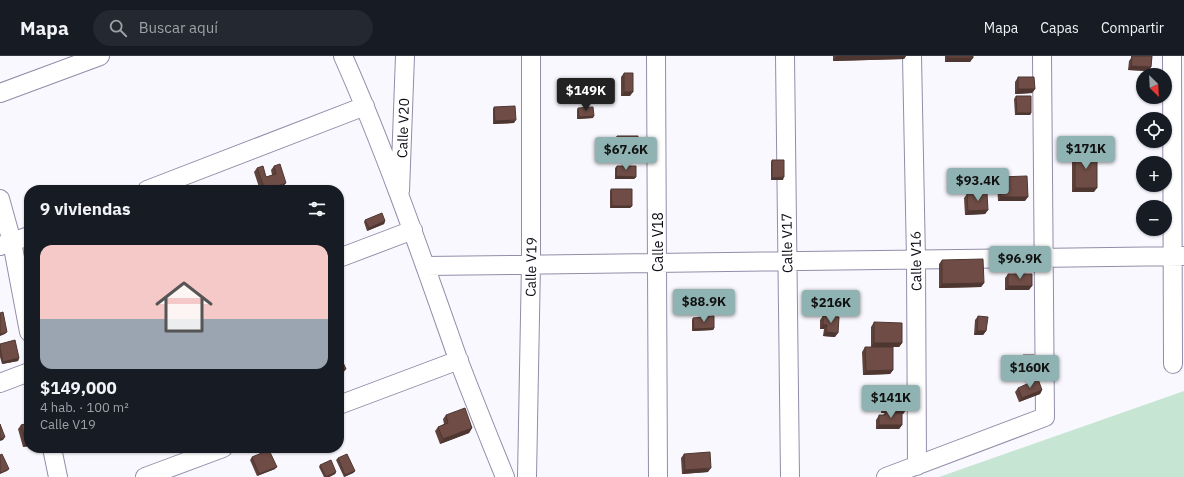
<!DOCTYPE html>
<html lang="es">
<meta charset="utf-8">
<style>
body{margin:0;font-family:"IBM Plex Sans",sans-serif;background:#242831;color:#f1f3f6;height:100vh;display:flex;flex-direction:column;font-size:15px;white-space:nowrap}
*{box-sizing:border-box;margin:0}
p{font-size:13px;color:#9ea1a6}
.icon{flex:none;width:22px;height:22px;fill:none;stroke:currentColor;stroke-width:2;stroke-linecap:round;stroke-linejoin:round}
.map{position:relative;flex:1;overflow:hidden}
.side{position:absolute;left:24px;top:129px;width:320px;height:268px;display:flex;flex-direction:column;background:#171b24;border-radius:16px;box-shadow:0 1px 3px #0004}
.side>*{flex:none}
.needle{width:26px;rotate:156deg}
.buttons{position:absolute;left:1136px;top:12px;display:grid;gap:8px}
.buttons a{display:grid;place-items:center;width:36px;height:36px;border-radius:50%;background:#171b24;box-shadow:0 1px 3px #0004;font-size:20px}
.price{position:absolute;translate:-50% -34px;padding:0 9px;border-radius:4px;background:#8fb3b2;color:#111;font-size:13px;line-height:26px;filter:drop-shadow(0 1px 2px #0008)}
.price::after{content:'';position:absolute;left:50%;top:24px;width:12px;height:9px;margin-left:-6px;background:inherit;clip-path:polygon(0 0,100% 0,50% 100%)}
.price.selected{background:#222;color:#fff}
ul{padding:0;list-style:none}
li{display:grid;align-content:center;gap:8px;height:212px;padding:0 16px}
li+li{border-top:1px solid #363941}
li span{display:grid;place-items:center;height:124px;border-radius:12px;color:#555}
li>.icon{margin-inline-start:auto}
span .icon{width:72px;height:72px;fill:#fffc;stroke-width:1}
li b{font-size:17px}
h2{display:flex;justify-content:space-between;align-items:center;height:48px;padding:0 16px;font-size:17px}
header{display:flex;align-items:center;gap:24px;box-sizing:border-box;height:56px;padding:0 20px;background:#171b24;border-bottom:1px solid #363941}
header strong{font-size:19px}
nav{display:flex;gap:22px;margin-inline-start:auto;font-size:14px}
.search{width:280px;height:36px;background:#242831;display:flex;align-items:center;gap:10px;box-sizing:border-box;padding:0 14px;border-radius:22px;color:#9ea1a6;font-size:15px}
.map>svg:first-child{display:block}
.green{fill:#c7e5d3}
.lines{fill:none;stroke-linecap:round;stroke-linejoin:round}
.minor-casing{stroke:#928da9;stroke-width:20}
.minor{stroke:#fff;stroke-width:18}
.wall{fill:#5f423c}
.shaded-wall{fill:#4e3631}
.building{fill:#6f4d46;stroke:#4e3631}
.labels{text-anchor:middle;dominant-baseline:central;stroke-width:4;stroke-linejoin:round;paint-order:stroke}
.street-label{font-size:14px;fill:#0c0a14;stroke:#fff}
</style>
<header>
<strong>Mapa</strong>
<div class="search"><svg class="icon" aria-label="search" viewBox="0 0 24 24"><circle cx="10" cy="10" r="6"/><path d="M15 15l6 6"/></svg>Buscar aquí</div>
<nav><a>Mapa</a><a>Capas</a><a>Compartir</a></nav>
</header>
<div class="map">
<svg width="1184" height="421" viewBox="0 0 1184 421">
<rect width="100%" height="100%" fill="#f9f8fe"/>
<!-- green -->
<path class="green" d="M1184,335V421H939Z"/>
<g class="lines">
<defs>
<path id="minor" d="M343,0C387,99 422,201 458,303C473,342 489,382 505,421
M656,0L658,421
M785,0L790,421
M912,0L916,204L917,410
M1172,0L1173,308
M0,37L100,0
M147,134L365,50
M400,135L405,0
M0,143L12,186L29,276
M0,190L29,180
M339,202L413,174
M425,210L1184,200
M0,327L29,316
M339,349L459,304
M52,392L58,421
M145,421L223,392
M527,421L531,207V0
M886,421L1045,361L1042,0"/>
</defs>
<!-- minor casing -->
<use href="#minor" class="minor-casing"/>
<!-- minor -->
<use href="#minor" class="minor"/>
</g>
<!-- wall -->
<path class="wall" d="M833,0H906L904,3L833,5Z
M945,0H973L970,6H945Z
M1131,0H1152L1151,11L1148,15L1128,14L1129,5L1131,2Z
M624,17L630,40H621V21Z
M1018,21L1035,33L1032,37L1015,38V26Z
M1016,40L1031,57L1030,59H1015L1014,43Z
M494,51L514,67L493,68V53Z
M578,52L593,62L577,63V54Z
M617,80L635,95L614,96V84Z
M1075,97L1094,136H1072V101Z
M772,104L783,124H771V106Z
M274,110L283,131L275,134H260L254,116L257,112L266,121L272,119L271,114Z
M617,110L636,121L634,123H615V112Z
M1000,121L1025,145H998L997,125Z
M611,133L632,150L630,152H610V135Z
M967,138L988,154L985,158L965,159L964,142Z
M365,164L385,165L384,168L367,175L364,166Z
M942,204L984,227L981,231L939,232V208Z
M1008,218L1029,234H1005V222Z
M823,260L835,281L823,280L824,273H820V264Z
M978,260L986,275L983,279H974L975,264Z
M693,262L714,272L713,274L692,275V264Z
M874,266L902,287L899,291H893V314L890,318L863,319L862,296L865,291H871V271Z
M0,288L19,302L18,305L2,308L0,301Z
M1023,299L1034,312L1031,316H1020V303Z
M1018,332L1042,334L1040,338L1019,346L1015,336Z
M884,340L906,354L903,358H902V369L899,373H876V364L879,359H883L885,357H888H881L882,344Z
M446,359L472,372L469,377L440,388L435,375L438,371L444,368L443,363Z
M29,367V390L23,391L18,373L21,369Z
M684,398L708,416L682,418L681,402Z
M252,401L275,413L257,420L250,404Z
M338,402L355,415L353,417L344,421L336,404Z
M320,409L336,416L335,418L329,421H324L319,411Z"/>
<!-- shaded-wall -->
<path class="shaded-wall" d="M837,0H906L904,3L833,5Z
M948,2H973L970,6H945Z
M1131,10L1151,11L1148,15L1128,14Z
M1018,33H1035L1032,37L1015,38Z
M624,36H633L630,40H621Z
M1017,57H1031L1030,59H1015Z
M594,60L593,62L577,63L579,61Z
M516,64L514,67L493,68L495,65Z
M617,91H638L635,95L614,96Z
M616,120L636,121L634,123H615Z
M784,121L783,124H771L772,122Z
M286,127L283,131L275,134H266Z
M1075,132H1097L1094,136H1072Z
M1001,141H1028L1025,145H998Z
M612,150H632L630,152H610Z
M988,154L985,158L965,159L968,155Z
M385,165L384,168L367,175L369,172Z
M984,227L981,231L939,232L942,228Z
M1008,230H1032L1029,234H1005Z
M823,269H827L824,273H820Z
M714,272L713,274L692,275L694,273Z
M977,275H986L983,279H974Z
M7,276L5,278L0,280V278Z
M826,276L838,277L835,281L823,280Z
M874,287H902L899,291H871Z
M19,302L18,305L2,308L3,306Z
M1023,311L1034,312L1031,316H1020Z
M346,313L343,317L339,318V315Z
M893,314L890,318L863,319L866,315Z
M1042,334L1040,338L1019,346L1022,342Z
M884,353L906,354L903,358L881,357Z
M879,369H902L899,373H876Z
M472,372L469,377L440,388L443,383Z
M5,381L3,384L0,385V383Z
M29,386V390L23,391L26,387Z
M277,411L275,413L257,420L259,418Z
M711,412L708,416L682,418L685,414Z
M9,413L7,415L0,418V417Z
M355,415L353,417L344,421L345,419Z
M336,416L335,418L329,421H326Z"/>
<!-- building -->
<path class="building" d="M948,0H973V2H948Z
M1132,0H1152L1151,11L1131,10Z
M624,17H633V36H624Z
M1018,21H1034L1035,33H1018Z
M1016,40H1031V57H1017Z
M515,50L516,64L495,65L494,51Z
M593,51L594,60L579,61L578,52Z
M617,80H638V91H617Z
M1075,97H1097V132H1075Z
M772,104H784V121L772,122Z
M280,108L286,127L265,134L257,112L263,110L266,121L276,118L274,110Z
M617,110H636V121L616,120Z
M1027,120L1028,141H1001L1000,121Z
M611,133H632V150H612Z
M987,137L988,154L968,155L967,138Z
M382,157L385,165L369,172L365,164Z
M983,203L984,227L942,228V204Z
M1008,218H1032V230H1008Z
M3,256L7,276L0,278V257Z
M714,260V272L694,273L693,262Z
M823,260L839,261L838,277L826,276L827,269H823Z
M978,260L988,261L986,275H977Z
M874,266L902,267V287H874Z
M15,284L19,302L3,306L0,292V288Z
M865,291H893V314L866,315Z
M1023,299H1034V312L1023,311Z
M339,302H341L346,313L339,315Z
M1038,323L1042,334L1022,342L1018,332Z
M884,340L907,341L906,354L884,353Z
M465,352L472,372L443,383L438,371L448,367L446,359Z
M885,357H902V369H879V359H885Z
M29,367V386L26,387L21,369Z
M0,368L5,381L0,383Z
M269,394L277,411L259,418L252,401Z
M710,396L711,412L685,414L684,398Z
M2,398L9,413L0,417V399Z
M347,398L355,415L345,419L338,402Z
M331,404L336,416L326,421L320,409Z"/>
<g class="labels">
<!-- street labels -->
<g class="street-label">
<text transform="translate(403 72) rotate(-88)">Calle V20</text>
<text transform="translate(658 186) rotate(-90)">Calle V18</text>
<text transform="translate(787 187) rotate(-91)">Calle V17</text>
<text transform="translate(916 205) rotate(-91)">Calle V16</text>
<text transform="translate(531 211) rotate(-89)">Calle V19</text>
</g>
</g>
</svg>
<div class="buttons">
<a><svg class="needle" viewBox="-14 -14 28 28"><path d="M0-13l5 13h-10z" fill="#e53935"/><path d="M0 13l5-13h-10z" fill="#9ea1a6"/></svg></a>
<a><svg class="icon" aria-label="locate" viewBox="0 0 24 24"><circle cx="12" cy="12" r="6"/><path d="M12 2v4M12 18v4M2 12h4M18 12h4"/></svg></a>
<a>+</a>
<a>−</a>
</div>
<b class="price selected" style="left:586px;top:56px">$149K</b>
<b class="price" style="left:1086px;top:114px">$171K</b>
<b class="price" style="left:626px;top:115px">$67.6K</b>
<b class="price" style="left:978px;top:146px">$93.4K</b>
<b class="price" style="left:1020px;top:224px">$96.9K</b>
<b class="price" style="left:704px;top:267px">$88.9K</b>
<b class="price" style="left:831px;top:268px">$216K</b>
<b class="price" style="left:1030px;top:333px">$160K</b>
<b class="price" style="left:891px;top:363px">$141K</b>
<section class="side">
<h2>9 viviendas<svg class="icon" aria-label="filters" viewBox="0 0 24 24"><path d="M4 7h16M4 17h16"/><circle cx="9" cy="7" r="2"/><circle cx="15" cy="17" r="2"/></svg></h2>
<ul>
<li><span style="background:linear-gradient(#f6c9c9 60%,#9aa5b1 0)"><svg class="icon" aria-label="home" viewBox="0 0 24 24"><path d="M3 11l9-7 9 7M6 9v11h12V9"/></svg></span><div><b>$149,000</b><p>4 hab. · 100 m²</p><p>Calle V19</p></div></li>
</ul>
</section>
</div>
